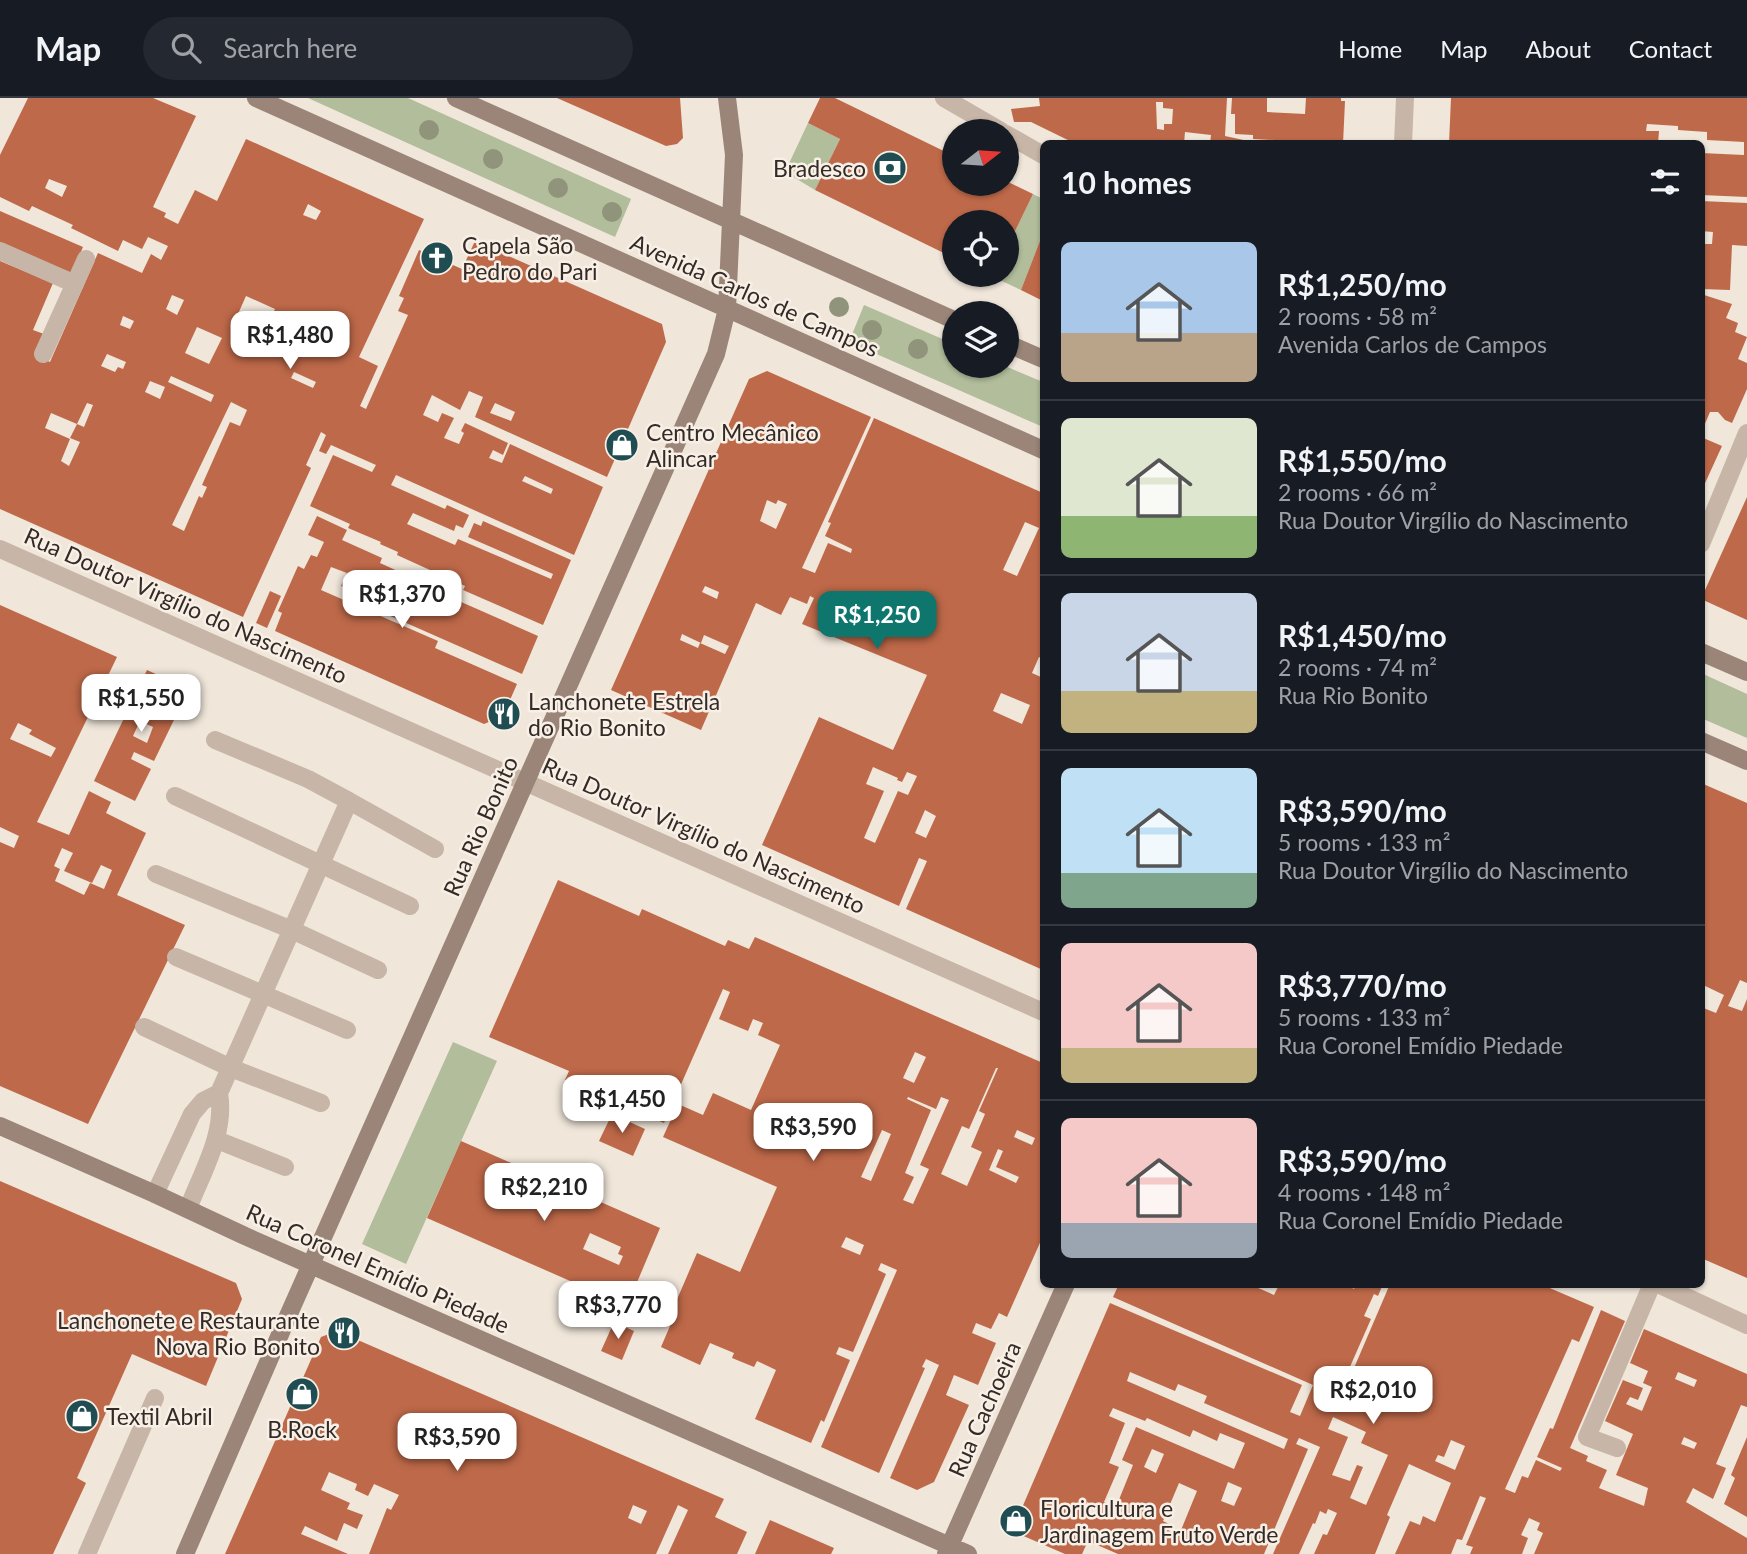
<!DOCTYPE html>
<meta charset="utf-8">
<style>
body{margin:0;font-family:Lato,sans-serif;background:#242831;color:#f1f3f6;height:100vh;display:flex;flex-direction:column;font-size:26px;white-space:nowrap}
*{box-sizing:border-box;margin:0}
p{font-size:23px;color:#9ea1a6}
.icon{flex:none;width:38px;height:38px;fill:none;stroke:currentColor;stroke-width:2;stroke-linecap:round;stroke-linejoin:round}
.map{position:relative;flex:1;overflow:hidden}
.drawer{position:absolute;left:1040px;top:42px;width:665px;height:1148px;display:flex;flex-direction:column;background:#171b24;border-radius:10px;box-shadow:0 2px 5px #0004}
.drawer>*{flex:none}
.needle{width:46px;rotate:73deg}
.fabs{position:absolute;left:942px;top:21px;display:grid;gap:14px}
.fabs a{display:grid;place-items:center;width:77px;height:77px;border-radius:50%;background:#171b24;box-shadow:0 2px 5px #0004;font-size:35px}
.price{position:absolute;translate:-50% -60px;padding:0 16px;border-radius:14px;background:#fff;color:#222;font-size:23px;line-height:46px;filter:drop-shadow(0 2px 4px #0008)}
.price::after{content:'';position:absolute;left:50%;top:42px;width:21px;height:16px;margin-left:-10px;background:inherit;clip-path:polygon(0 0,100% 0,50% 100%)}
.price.on{background:#0f766e;color:#fff}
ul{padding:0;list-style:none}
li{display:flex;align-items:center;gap:21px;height:175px;padding:0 21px}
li+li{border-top:2px solid #363941}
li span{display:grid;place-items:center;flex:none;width:196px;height:140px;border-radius:10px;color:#555}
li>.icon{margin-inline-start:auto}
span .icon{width:84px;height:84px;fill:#fffc;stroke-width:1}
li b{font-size:30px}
h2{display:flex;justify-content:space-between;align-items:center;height:84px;padding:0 21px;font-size:30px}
header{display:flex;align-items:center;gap:42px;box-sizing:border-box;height:98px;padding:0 35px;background:#171b24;border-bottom:2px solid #363941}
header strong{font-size:33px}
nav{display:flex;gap:38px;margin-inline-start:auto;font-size:24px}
.search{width:490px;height:63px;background:#242831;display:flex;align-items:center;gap:18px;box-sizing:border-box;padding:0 24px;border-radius:38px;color:#9ea1a6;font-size:26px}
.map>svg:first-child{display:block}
.green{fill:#b1bd9b}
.building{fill:#be6949;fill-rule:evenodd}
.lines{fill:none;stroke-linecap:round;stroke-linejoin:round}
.lane{stroke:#c7b6a7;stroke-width:18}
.street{stroke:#c7b6a7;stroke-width:18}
.secondary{stroke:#9a8578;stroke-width:18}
.tree{fill:#90947a}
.labels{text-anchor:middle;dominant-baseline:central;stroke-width:5;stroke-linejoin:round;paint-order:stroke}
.poi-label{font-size:23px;fill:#342b27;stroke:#f8f0e6;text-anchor:start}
.street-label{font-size:23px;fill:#342b27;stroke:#f8f0e6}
</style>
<header>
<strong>Map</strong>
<div class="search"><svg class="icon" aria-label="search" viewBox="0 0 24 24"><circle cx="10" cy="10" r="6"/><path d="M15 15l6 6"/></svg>Search here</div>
<nav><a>Home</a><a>Map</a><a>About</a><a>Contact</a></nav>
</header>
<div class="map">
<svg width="1747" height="1456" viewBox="0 0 1747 1456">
<rect width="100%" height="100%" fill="#f0e6da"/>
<!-- green -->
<path class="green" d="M308,0H408L631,101L615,139Z
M808,25L840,41L815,92L785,74Z
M1033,96L1043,101V135L1021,192L993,179L994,177H1006V152Z
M864,207L954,246V268H1005L1043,284V329L849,244Z
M1701,575L1747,596V640L1701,620Z
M453,944L497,963L406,1166L362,1146Z"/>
<!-- building -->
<path class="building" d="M28,0H153L196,18L153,109L166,115L164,119L178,126L195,92L217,103L246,41L424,121L359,259L378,268L360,308L366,311L408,217L398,213L404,200L399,198L419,152L462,171L475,143L662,226L666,244L607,379L475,319L483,299L469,293L460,312L432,297L423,317L438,324L442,315L454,320L444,340L459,346L464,335L461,333L465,325L508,345L503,357L493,352L489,360L502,365L510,346L603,389L574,457L396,377L391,387L445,411L447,407L469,417L463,430L456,427L454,433L413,415L407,426L455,447L458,441L551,481L553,476L468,439L474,425L481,428L483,423L571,462L543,527L463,492L465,488L397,457L398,454L380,446L381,444L348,430L350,426L310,408L333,357L372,374L376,367L331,347L326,356L319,353L326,337L321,334L306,367L311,370L243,519L0,411V163L53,185L33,232L44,236L35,257L50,264L98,155L142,175L151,156L161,162L168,148L148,139L142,151L123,142L118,153L71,130L73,127L32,108L29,113L0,99V57ZM49,81L67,88L62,99L45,90ZM308,106L321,113L316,122L303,117ZM172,197L184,202L177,217L166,211ZM246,198L275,211L266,230L238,216ZM123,218L134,223L130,231L120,227ZM197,229L222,240L209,266L185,255ZM249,242L258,247L253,258L243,253ZM107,256L126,264L123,271L118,269L115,274L101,268ZM294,274L316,284L313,290L291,280ZM171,278L214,297L211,304L168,284ZM150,283L165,289L160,301L145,294ZM231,304L247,312L240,328L230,324L202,387L207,389L202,400L199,398L184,433L172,427ZM87,305L93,307L84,329L77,326L70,340L80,344L69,368L61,363L70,341L45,330L51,315L77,326ZM495,305L515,314L511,323L490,315ZM525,378L553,391L551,396L522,383Z
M557,0H680L683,40L677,46L666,48Z
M820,0H835L954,58V86H1006V83L1033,96L1006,152V124H954V160L815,92L840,41L808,25Z
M1039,0H1227L1225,38L1262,46H1210L1211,37L1185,34L1184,46H1076L1031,24H1014L1011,11L1040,8ZM1156,4H1163V10L1173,11L1172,26H1164V32L1157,31Z
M1232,0H1267V14L1305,16L1306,0H1341V3H1345L1343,46H1296V43L1253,41V37L1235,36V16H1231Z
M1451,0H1747V99L1701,97V55L1744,57V44L1707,42V34L1678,32V28L1647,26L1646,33H1659L1658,46H1449Z
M1701,103L1747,105V148L1732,147L1730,192L1701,191V146H1712L1713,134L1701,133Z
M0,113L83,149L72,175L0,147Z
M1043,135V203L1021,192Z
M1701,196L1732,206L1726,220L1738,225L1735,234L1747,239L1738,261L1747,265V291L1732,325L1725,322L1718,314H1710L1701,335Z
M767,273L871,319L802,470L815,475L828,445L851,455L852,451L825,438L831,425L828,424L874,320L1043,395V561L1039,559L1032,575L1043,580V872L906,811L927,763L919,760L899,808L762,747L819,619L893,652L927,577L802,526L814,500L810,498L807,506L790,499L781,517L756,505L701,632L611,592L749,281ZM767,402L776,406L778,402L787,406L776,431L760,423ZM1025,424L1039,430L1017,478L1003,472ZM705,488L719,494L717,501L702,494ZM682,536L701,545L704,537L729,548L725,556L700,545L698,550L680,542ZM1001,595L1030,607L1022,626L993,613ZM873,669L898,680L897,682L902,684L907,674L917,678L908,697L898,693L875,745L864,740L884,693L866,686ZM925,712L936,718L926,740L915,735Z
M1701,339L1722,348L1701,394Z
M1747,399V522L1701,501Z
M317,418L347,432L342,442L382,460L380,465L402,475L400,480L433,495L434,492L538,538L522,576L361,505L364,499L341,488L347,475L331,469L321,492L438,543L435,550L517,586L503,618L484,626L275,533L282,515L278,513L298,468L304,471L311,457L317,459L324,444L308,437Z
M270,493L281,498L267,530L256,525Z
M0,507L117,559L37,724L69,737L89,693L111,704L106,715L146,735L117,797L185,827L88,1026L0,988V744L14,750L19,738L0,729ZM18,625L32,632L29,636L56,650L51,659L10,641ZM62,750L73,755L64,773L92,785L101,767L112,772L104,791L90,785L84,797L55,783L60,771L54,768Z
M147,572L189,591L154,663L134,654L131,661L151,671L135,703L94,683ZM140,623L153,629L147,645L133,638Z
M1701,685L1747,705V885L1740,882L1728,908L1742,913L1747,901V1180L1701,1160V909L1716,915L1724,897L1701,886Z
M558,782L639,818L642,811L725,848L728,842L749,851L755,839L1043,965V1138L1007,1219L999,1215L991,1231L976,1225L972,1235L996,1245L978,1287L954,1277L946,1297L969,1307L934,1384L917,1392L890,1380L939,1267L926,1261L922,1269L925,1270L879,1375L821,1349L897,1172L881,1165L878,1172L886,1176L853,1254L839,1249L836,1256L850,1262L824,1324L821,1322L811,1345L755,1321L776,1272L757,1263L754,1269L732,1260L734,1255L710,1245L700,1267L661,1249L670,1228L666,1227L697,1155L740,1174L777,1089L663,1039L678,1006L703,1017L713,995L751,1012L780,947L758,937L763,925L753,921L748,933L719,921L730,894L723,891L664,1025L565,982L569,973L489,939ZM915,954L926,959L914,985L903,980ZM996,970H998L979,1013L985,1016L971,1049L982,1054L967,1088L941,1076L962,1028L969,1031ZM908,999L936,1011L941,999L949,1002L920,1067L929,1071L913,1106L903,1102L914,1079L905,1075L931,1012L907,1001ZM882,1032L891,1036L871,1083L861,1079ZM1017,1032L1035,1040L1032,1047L1014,1039ZM998,1051L1003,1053L996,1069L1019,1079L1016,1085L989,1072ZM846,1139L864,1147L860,1157L841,1149Z
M612,1016L645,1031L633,1058L599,1043Z
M461,1043L660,1130L627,1208L427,1120ZM590,1135L621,1149L618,1156L623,1158L619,1167L583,1151Z
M0,1083L236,1185L242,1201L206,1288L132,1256L77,1380L86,1385L53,1456H0Z
M1119,1186H1249L1274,1197L1278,1189L1272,1186H1346L1354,1191L1356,1186H1383L1378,1198L1374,1196L1364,1218L1371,1221L1349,1271L1344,1268L1338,1280L1348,1284L1390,1186L1545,1188L1594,1209L1579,1244L1572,1241L1505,1391L1515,1395L1522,1378L1528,1380L1536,1362L1560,1373L1562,1370L1537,1359L1550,1330L1553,1331L1601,1212L1625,1223L1570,1350L1588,1358L1586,1363L1607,1372L1599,1390L1644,1408L1648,1390L1616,1377L1633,1336L1605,1323L1623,1282L1643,1290L1638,1302L1630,1299L1626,1306L1642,1313L1652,1289L1643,1285L1648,1273L1630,1265L1644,1231L1747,1276V1309L1741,1307L1716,1366L1726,1370L1713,1401L1693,1390L1686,1404L1747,1440V1456H1534L1543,1435L1537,1432L1540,1425L1529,1420L1521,1437L1528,1440L1522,1456H1470L1473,1449L1466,1447L1486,1400L1480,1398L1462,1442L1457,1441L1451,1456H1395L1410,1423L1420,1427L1423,1418L1435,1424L1451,1385L1409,1366L1387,1417L1390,1419L1375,1456H1314L1323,1436L1327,1437L1337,1415L1328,1411L1326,1416L1320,1413L1315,1426L1313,1425L1299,1456H1273L1320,1349L1299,1340L1296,1346L1308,1351L1264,1456H1118L1088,1443L1082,1456H1065L1012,1433L1110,1205L1302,1287L1290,1314L1300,1318L1313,1287L1113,1199ZM1130,1274L1175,1293L1178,1286L1207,1298L1204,1305L1288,1341L1284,1351L1127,1283ZM1678,1274L1697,1282L1694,1289L1675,1281ZM1113,1310L1145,1323L1147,1320L1190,1339L1193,1332L1217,1343L1220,1335L1245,1345L1234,1371L1136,1329L1122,1362L1133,1367L1116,1409L1104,1404L1119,1369L1109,1365L1125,1325L1109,1318ZM1333,1319L1366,1334L1361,1345L1388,1357L1366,1407L1350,1400L1363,1369L1357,1367L1350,1383L1332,1377L1348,1339L1328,1331ZM1684,1339L1697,1345L1694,1351L1681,1346ZM1451,1342L1465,1348L1455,1372L1435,1363L1438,1357L1444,1359ZM1152,1351L1164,1356L1156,1375L1144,1369ZM1228,1384L1242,1390L1234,1408L1221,1403ZM1179,1385L1197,1393L1179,1437L1169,1433L1171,1427L1163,1423ZM1087,1404L1102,1410L1098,1419L1083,1413Z
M614,1224L634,1233L622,1262L601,1253Z
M337,1233L724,1401L715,1419L747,1434L737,1456H668L688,1412L678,1407L656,1456H369L387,1410L391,1412L399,1397L374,1386L368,1398L355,1392L357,1386L329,1374L321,1392L350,1405L347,1411L363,1417L357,1431L344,1425L337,1443L305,1428L301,1436L348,1456H225L321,1239ZM633,1407L647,1413L641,1426L628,1420Z
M1747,1339V1419L1724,1406L1735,1380L1731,1377Z
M770,1422L834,1450L831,1456H755Z"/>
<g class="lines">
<!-- lane -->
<path class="lane" d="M944,0L1001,33
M1006,36L1043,57
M0,153L75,186
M43,256L86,161
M175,698L410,808
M349,703L435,751
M156,776L292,832L378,872
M176,859L347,932
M144,929L231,970L321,1005
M217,1042L285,1069
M155,1096L192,1016L203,1003L219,995
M188,1111C202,1074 226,1036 219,995L349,703L308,681L215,642
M1617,1350L1587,1339L1652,1186
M87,1456L155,1300"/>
<!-- street -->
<path class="street" d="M1403,46L1405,0
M1701,446L1747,335
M0,451L1043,914
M1658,1186L1747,1227"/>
<!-- secondary -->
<path class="secondary" d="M256,0L1043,352
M456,0L954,222
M1006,245L1043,261
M1701,554L1747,574
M1701,643L1747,663
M0,1028L155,1096L245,1138L968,1456
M185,1456L288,1218L716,256L727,211L734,57L727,0
M946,1456L1066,1186"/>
</g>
<!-- trees -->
<g class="tree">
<circle cx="429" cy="32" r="10"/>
<circle cx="493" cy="61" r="10"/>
<circle cx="558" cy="90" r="10"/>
<circle cx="612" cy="114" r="10"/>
<circle cx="839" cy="209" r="10"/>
<circle cx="872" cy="232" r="10"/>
<circle cx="918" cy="251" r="10"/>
</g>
<!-- icons -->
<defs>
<symbol id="bank-disc" viewBox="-11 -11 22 22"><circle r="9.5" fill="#1f4d52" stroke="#f8f0e6"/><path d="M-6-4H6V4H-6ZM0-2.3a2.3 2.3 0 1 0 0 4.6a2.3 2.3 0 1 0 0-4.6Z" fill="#fff"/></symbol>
<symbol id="church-disc" viewBox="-11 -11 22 22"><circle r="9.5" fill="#1f4d52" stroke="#f8f0e6"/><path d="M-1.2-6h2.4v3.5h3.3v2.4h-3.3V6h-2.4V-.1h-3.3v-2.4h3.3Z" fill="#fff"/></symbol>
<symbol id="shop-disc" viewBox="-11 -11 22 22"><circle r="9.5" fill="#1f4d52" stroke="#f8f0e6"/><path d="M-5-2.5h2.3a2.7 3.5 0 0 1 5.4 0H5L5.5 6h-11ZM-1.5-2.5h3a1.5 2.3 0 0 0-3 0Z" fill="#fff"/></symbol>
<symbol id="restaurant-disc" viewBox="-11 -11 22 22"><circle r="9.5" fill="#1f4d52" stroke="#f8f0e6"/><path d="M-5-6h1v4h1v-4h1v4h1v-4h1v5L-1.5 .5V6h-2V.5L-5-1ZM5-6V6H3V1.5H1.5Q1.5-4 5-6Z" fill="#fff"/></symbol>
</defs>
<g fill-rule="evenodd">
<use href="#bank-disc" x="871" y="51" width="38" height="38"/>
<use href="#church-disc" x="418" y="141" width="38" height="38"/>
<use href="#shop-disc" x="603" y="328" width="38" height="38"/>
<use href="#restaurant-disc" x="485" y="597" width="38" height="38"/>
<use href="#restaurant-disc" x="325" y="1216" width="38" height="38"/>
<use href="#shop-disc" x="283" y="1277" width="38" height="38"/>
<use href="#shop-disc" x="63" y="1299" width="38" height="38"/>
<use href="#shop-disc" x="997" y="1404" width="38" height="38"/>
</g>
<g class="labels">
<!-- poi labels -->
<g class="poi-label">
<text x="866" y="70" text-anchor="end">Bradesco</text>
<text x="462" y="147">Capela São<tspan x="462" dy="26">Pedro do Pari</tspan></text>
<text x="646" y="334">Centro Mecânico<tspan x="646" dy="26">Alincar</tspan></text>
<text x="528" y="603">Lanchonete Estrela<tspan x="528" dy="26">do Rio Bonito</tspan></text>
<text x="320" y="1222" text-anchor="end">Lanchonete e Restaurante<tspan x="320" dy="26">Nova Rio Bonito</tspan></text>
<text x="106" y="1318">Textil Abril</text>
<text x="302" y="1331" text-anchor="middle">B.Rock</text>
<text x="1040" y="1410">Floricultura e<tspan x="1040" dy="26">Jardinagem Fruto Verde</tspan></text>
</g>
<!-- street labels -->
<g class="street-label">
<text transform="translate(755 197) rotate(24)">Avenida Carlos de Campos</text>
<text transform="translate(186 507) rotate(24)">Rua Doutor Virgílio do Nascimento</text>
<text transform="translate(480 728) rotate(-66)">Rua Rio Bonito</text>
<text transform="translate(704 737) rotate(24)">Rua Doutor Virgílio do Nascimento</text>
<text transform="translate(378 1170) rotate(24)">Rua Coronel Emídio Piedade</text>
<text transform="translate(984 1311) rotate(-66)">Rua Cachoeira</text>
</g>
</g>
</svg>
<div class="fabs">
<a><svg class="needle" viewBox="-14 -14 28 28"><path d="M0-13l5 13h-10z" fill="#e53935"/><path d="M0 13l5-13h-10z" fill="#9ea1a6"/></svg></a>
<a><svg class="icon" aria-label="locate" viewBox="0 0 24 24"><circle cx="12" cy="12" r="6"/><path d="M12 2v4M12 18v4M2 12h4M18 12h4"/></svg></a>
<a><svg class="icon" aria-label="layers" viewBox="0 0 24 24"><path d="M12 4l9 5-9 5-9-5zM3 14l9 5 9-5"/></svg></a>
</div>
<b class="price" style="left:290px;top:273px">R$1,480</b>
<b class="price" style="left:402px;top:532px">R$1,370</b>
<b class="price on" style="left:877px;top:553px">R$1,250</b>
<b class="price" style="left:141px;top:636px">R$1,550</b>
<b class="price" style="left:622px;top:1037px">R$1,450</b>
<b class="price" style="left:813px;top:1065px">R$3,590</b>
<b class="price" style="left:544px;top:1125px">R$2,210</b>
<b class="price" style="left:618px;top:1243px">R$3,770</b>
<b class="price" style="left:1373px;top:1328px">R$2,010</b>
<b class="price" style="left:457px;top:1375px">R$3,590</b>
<section class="drawer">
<h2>10 homes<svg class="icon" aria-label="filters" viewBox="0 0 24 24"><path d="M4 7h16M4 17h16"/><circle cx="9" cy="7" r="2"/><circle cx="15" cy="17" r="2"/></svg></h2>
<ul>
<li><span style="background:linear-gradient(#a9c7e8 65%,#b9a48a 0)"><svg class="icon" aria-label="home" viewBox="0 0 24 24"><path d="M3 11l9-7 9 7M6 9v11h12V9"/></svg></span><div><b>R$1,250/mo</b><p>2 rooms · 58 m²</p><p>Avenida Carlos de Campos</p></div></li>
<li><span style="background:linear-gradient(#dfe7d0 70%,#8fb573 0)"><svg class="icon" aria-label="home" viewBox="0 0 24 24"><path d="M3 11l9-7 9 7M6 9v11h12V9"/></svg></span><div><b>R$1,550/mo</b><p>2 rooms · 66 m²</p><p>Rua Doutor Virgílio do Nascimento</p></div></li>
<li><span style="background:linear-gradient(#c9d6e8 70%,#c2b280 0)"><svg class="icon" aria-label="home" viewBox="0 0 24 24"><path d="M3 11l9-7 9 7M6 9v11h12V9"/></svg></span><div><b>R$1,450/mo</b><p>2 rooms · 74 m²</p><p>Rua Rio Bonito</p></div></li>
<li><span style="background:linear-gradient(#bfe0f5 75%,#7fa58c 0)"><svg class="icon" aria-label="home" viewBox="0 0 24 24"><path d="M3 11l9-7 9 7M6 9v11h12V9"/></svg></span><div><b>R$3,590/mo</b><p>5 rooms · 133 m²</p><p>Rua Doutor Virgílio do Nascimento</p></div></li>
<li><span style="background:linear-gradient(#f6c9c9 75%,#c2b280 0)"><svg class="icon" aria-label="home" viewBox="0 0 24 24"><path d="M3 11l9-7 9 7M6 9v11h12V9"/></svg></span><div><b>R$3,770/mo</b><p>5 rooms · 133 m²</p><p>Rua Coronel Emídio Piedade</p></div></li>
<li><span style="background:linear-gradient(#f6c9c9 75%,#9aa5b1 0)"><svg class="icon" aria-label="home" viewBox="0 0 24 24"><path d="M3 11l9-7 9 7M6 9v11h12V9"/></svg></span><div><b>R$3,590/mo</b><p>4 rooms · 148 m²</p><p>Rua Coronel Emídio Piedade</p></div></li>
</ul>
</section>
</div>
